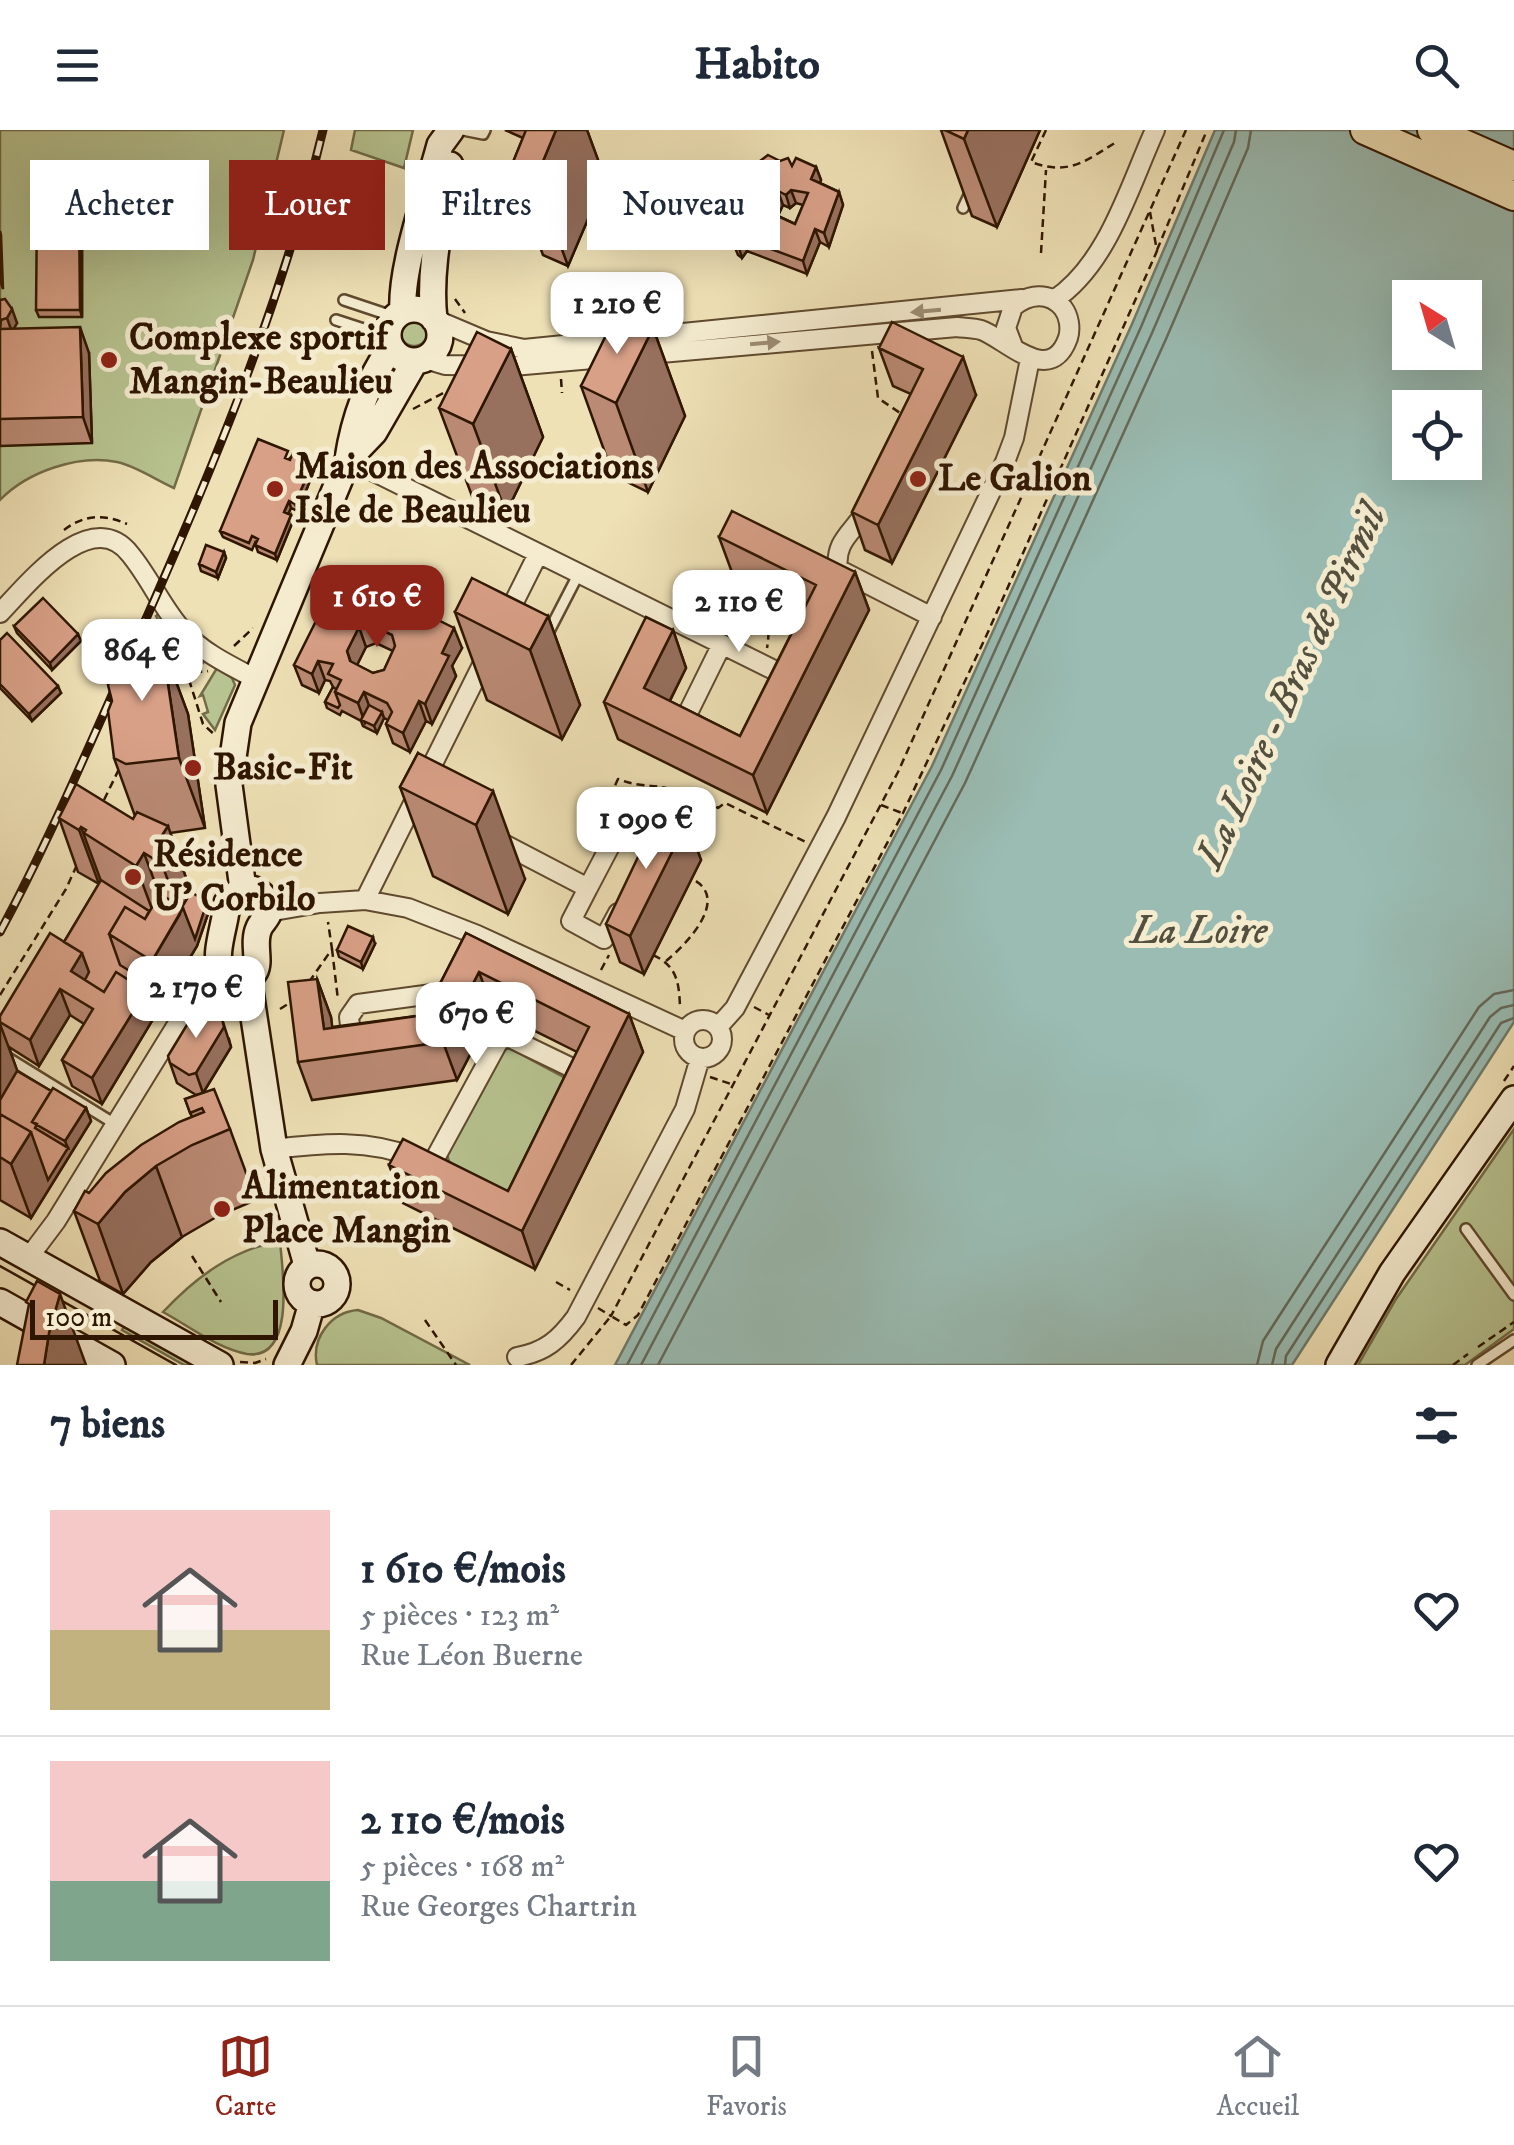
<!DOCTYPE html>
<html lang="fr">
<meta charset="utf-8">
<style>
body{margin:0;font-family:"IM FELL DW Pica",serif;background:#f2f2f3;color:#1f2937;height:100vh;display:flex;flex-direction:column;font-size:38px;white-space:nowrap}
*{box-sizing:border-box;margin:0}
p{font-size:32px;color:#747a83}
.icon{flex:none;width:55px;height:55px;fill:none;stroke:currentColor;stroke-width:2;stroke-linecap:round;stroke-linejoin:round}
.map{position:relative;height:1235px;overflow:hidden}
.details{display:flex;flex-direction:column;background:#fff;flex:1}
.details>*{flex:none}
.hud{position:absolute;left:30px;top:30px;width:1000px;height:90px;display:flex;gap:20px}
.needle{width:65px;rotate:323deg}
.controls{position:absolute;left:1392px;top:150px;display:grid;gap:20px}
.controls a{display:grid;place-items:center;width:90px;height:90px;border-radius:0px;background:#fff;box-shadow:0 10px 40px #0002;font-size:50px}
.scale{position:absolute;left:30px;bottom:25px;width:248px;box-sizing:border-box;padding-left:10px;border:5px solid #2f1600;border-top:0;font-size:28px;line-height:35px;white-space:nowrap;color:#2f1600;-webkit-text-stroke:8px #f5ecd0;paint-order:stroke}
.price{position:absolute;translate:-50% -85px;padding:0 22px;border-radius:20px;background:#fff;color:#222;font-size:32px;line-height:65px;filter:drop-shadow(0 2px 5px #0008)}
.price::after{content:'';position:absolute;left:50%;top:60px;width:30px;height:22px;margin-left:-15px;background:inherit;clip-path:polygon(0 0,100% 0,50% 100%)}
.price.active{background:#8f2418;color:#fff}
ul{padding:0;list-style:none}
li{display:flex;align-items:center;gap:30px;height:250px;padding:0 50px}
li+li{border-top:2px solid #e0e1e3}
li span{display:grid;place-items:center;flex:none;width:280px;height:200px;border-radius:0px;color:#555}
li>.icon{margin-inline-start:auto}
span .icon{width:120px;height:120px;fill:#fffc;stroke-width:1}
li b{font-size:42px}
h2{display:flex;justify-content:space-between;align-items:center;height:120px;padding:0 50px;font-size:42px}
.pill{padding:0 35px;border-radius:0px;background:#fff;box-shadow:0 10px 40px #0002;font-size:35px;line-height:90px}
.pill.active{background:#8f2418;color:#fff}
header{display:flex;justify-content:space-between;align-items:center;height:130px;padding:0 50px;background:#fff;font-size:45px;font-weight:800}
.tab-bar{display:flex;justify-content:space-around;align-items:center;height:140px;border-top:2px solid #e0e1e3;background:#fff;font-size:28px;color:#747a83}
.tab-bar a{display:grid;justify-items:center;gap:5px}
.tab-bar .active{color:#8f2418}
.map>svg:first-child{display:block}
.green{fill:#b7c390;stroke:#736c48;stroke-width:2.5}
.water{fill:#9abcb3;stroke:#6f7a6b;stroke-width:2.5;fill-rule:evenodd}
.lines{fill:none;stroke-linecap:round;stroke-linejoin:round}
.shore{stroke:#64695a;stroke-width:2.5}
.lane-casing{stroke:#5f492e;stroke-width:14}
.street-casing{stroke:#5f492e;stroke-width:22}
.secondary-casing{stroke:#2f1600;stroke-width:30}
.primary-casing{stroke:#2f1600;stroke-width:32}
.path{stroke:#2f1600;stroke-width:2.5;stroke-dasharray:8 5;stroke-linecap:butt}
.lane{stroke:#f5ecd0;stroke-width:9}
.street{stroke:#f5ecd0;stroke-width:18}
.secondary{stroke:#f5ecd0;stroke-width:25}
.primary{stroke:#efe1b6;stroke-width:28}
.tram{stroke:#2f1600;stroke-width:2.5}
.rail-casing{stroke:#2f1600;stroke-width:9}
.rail{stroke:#f5ecd0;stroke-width:5;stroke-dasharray:15;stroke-linecap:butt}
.wall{fill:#ba8a74;stroke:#2f1600;stroke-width:2.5;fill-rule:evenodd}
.shaded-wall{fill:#97705e;stroke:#2f1600;stroke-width:2.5}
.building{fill:#d8a087;stroke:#2f1600;stroke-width:2.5;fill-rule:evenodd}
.oneway{fill:#9c8c72}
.poi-dot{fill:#8f2418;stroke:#f5ecd0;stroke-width:4}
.labels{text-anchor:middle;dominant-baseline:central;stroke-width:10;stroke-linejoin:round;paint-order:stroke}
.poi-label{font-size:38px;font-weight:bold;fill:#2f1600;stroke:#f5ecd0;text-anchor:start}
.water-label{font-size:40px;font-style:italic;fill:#54503f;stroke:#f5ecd0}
</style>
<header><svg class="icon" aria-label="menu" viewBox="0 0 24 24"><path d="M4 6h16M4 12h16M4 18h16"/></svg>Habito<svg class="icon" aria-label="search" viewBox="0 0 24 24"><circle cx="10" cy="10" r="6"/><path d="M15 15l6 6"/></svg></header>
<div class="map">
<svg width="1514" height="1235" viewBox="0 0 1514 1235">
<rect width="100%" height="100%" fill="#efe1b6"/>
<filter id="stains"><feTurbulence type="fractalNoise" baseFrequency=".002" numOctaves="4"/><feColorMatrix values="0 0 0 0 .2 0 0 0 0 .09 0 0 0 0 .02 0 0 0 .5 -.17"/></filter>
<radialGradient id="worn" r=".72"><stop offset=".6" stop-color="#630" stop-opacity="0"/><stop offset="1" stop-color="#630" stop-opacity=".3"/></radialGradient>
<!-- green -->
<path class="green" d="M0,0H284L253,130L174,358C156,350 136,336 117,332C78,324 27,342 0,370Z
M355,0H413L404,38L351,20Z
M400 202a14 14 0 1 1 28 0a14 14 0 1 1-28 0Z
M160,483L205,530L203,533L177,524L156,486Z
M217,538L232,548L235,555L215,600L203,584L208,582L203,565L200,566Z
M509,918L567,949L513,1058L499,1063L451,1038L446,1021L497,923Z
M1514,999V1199L1465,1235H1358L1396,1169Z
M280,1111C282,1137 297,1231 247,1224C218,1219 189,1196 163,1182C196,1147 232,1120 280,1111Z
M358,1180L381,1188L470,1235H317C311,1208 331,1182 358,1180Z
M129,1188L211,1235H184L122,1200Z"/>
<!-- water -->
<path class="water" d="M1215,0H1514V892L1292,1235H615L932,636L1132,194ZM1410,168H1465V222H1410ZM1410,278H1465V332H1410Z"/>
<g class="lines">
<!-- shore -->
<path class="shore" d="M627,1235L941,640L1141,197L1224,0
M641,1235L952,646L1152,203L1234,12L1236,0
M658,1235L965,653L1166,209L1248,18L1251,0
M1257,1235L1263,1211L1479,877L1494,864L1514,860
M1272,1235L1276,1219L1490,887L1501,878L1514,875
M1285,1235L1286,1226L1501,893L1514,888"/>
<defs>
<path id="lane" d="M463,0L483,4L485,0
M963,78L971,61
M344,170L395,187
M336,190L388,207
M546,507L578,445
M0,923L115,994
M1466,1099L1514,1165
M1477,1235L1514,1210"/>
<path id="street" d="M1054,170C1108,134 1129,57 1155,0
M434,189L486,211L524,219L1022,169
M425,229L445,235L513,236L957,197C964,198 973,198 981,200C1005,208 1050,258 1068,208C1071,198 1069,186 1063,178C1049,161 1028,164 1013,177L1006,198L1014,219
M348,329L788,547L786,551
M868,377C856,401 834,409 838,439L932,487
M0,483C27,455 91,374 130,424C150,448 162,478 183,501C202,522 229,535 254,548
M506,488L538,424
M695,594L685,589L722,514
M496,710L588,758L571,791L604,809L618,783
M588,758L631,676L665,693L658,706
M365,770L487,525
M268,782L320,773L365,770L408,778L477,805L685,901
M684 909a19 19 0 1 1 38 0a19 19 0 1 1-38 0Z
M718,897L735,878L836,687L1005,332L1014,308L1030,229
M361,911L351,904L349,887L358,874L447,862
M274,1019C325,1013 368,1009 416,1028
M432,1034L500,909L510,908L570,937L575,946L574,956
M29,1127L56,1091L207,846L218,838
M517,1227C545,1222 559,1210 576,1187L685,979L700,928"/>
<path id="secondary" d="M388 205a26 26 0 1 1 52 0a26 26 0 1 1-52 0Z
M403,181C400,138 428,60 440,15L451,0
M434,189C428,138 442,85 450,35
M348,329L374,302L415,231
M241,759C258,756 269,768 268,784C266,789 261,793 259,798C249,820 272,847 234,851L222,844C212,824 226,795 227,773Z
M243,759L229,655L238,593L348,329C354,289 368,251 391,217
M248,848L274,1019L307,1135
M0,1112L220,1235
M297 1154a20 20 0 1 1 40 0a20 20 0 1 1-40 0Z
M0,1172L112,1235
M287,1235L304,1201L312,1173
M1339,1235L1392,1143L1514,969"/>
<path id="primary" d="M1365,0L1514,66
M1432,0L1514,36"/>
</defs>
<!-- lane casing -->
<use href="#lane" class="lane-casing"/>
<!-- street casing -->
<use href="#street" class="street-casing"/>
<!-- secondary casing -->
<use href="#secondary" class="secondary-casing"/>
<!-- primary casing -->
<use href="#primary" class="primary-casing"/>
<!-- path -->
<path class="path" d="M1046,0L1031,32C1070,46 1085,31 1118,11
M1157,120L1207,0
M1041,123L1046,40
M455,169L465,183
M872,221L878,268L903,285
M561,249L562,263
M413,279L449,260
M64,400C85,384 104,384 127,394
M707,463C738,480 776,468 767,518
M769,497L796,500
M234,516L253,498
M185,537L203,594L216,606
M169,541C186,533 196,545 208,541
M619,665L613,660L618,649C648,661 664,650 690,669L707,664L710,673L718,678L725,673L806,712
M104,670L120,637
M881,675L902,683
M332,819L338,870
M653,825C677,836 679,852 680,877
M666,831C687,814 731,768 692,749
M601,840L609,825
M309,852L332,819L328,792
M0,865L66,759L76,737
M754,877L769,885
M280,879L291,872
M710,947L731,954
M1504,951L1514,936
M192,1126L221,1172
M556,1152L570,1160
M290,1168L295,1152
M598,1178L611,1186L898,642L1186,0
M425,1190L456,1235
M1478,1217L1514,1192
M240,1232L255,1233L266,1229
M571,1235L611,1186L626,1195L638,1185L903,683L988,502L1157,121L1150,82
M1453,1235L1468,1224"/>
<!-- lane -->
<use href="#lane" class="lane"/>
<!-- street -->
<use href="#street" class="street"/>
<!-- secondary -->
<use href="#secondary" class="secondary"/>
<!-- primary -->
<use href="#primary" class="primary"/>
<!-- tram -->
<path class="tram" d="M0,1136L176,1235"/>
<defs>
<path id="rail" d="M0,802C48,713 87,620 129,527C206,355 279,184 323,0"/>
</defs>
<!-- rail casing -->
<use href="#rail" class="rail-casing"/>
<!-- rail -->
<use href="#rail" class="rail"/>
</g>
<!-- wall -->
<path class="wall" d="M505,0H587L605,49L568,136L543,125L511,37L523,8Z
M941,0H1040L997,97L972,86Z
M792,36L816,37L821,50L820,53L839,62L843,75L829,117L820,112L807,144L747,121L742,128L738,125L727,98L756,53L761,42ZM796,73L803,75L795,94L778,86L783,75L790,78Z
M82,86V187H39L36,180Z
M0,170L17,193L13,199L89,223L92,313L0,316Z
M653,198L685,286L648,362L613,345L581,256Z
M879,218L976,265L892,433L865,420L852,382L911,264L893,256Z
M511,219L543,307L506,383L472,366L439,278Z
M290,328L315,338L298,381L291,378L288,384L293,391L277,430L258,422L255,413L252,420L223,407L220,401Z
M719,407L855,442L869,480L767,683L618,609L604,572L673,500L686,538L670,571L740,606L803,480L733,445Z
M224,422L226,428L218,448L201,441L199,434Z
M351,469L376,481L407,474L412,487L462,518L452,536L456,546L432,594L426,591L410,622L393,613L386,594L388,590L384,588L377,603L363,596L361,591L342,581L340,585L327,578L325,572L333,557L330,551L325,550L319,563L302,555L294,535ZM376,513L393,521L384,540L373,543L357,535L366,517Z
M455,482L548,486L580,575L562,609L487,570Z
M14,496L81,511L52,540L17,503Z
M0,510L61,563L32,591L0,558Z
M162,514L188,584L205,698L170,703L191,762L210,778L197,816L102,974L72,956L62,930L84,894L70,885L39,936L9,917L17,941L51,961L86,978L91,991L31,1088L0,1070V886L64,812L99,754L78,742L59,688L133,689L135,686L114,628Z
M418,623L525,749L508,784L433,746L400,657Z
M687,692L701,730L644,844L620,832L606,794Z
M466,803L629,884L643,922L535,1139L403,1073L389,1035L508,1061L577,922L493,880L457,950L312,970L298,932L317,849L331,887L332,897L424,885Z
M375,814L363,839L339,827L337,820Z
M229,909L231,917L203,963L230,999L256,1070L218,1086L182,1107L151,1132L123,1164L100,1151L74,1081L89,1063L192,987L185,969L203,963L196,965L177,953L170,933Z"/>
<!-- shaded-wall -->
<path class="shaded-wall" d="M556,0H587L605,49L568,136L536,48Z
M968,0H1040L997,97L964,9Z
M816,37L821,50L816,62L811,49Z
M791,60L796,73L790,78L786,65Z
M778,61L783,75L773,95L769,82Z
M839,62L843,75L829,117L824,103Z
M79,79L82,86V187L80,180Z
M815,99L820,112L807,144L803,131Z
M0,101L1,105L3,159L0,150Z
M742,108L747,121L742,128L738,115Z
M12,179L17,193L12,202L7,188Z
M80,197L89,223L92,313L83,287Z
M653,198L685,286L648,362L616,273Z
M511,219L543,307L506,383L473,294Z
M963,227L976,265L892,433L878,395Z
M313,332L315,338L298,381L295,374Z
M289,371L291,378L286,389L284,382Z
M291,385L293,391L277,430L275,424Z
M224,422L226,428L218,448L216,442Z
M855,442L869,480L767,683L753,645Z
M407,474L414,493L402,484Z
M548,486L580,575L562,609L530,520Z
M359,497L366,517L354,541L347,521Z
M454,498L462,518L452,536L456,546L432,594L425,574L442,523Z
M673,500L686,538L657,596L644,558Z
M78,504L81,511L52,540L50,533Z
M162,514L188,584L205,698L179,628Z
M318,531L325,550L319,563L312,544Z
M58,556L61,563L32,591L29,584Z
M364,562L371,581L365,593L358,573Z
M419,571L426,591L410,622L403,603Z
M382,582L384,588L377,603L374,596Z
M493,661L525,749L508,784L476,695Z
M687,692L701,730L644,844L630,806Z
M168,696L193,768L207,772L210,778L197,816L102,974L92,948L146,861L164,862L152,831L180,784L162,734L161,707Z
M81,697L101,751L99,754L79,700Z
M144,723L164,777L156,790L136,736Z
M373,807L375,814L363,839L361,832Z
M82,823L92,849L83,864L71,841Z
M479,842L493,880L457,950L443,912Z
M317,849L331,887L336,927L324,899Z
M60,859L70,885L39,936L30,910Z
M629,884L643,922L535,1139L522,1101Z
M222,889L231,917L203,963L196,943Z
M0,894L20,948L0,981Z
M86,978L91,991L31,1088L11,1034L31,1002L68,1018L65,1011Z
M156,1036L182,1107L151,1132L123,1164L98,1094L125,1062Z
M60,1164L86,1235H44L49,1203Z"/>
<!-- building -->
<path class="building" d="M526,0H556L536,48L511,37Z
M945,0H968L964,9Z
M768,25L780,31L788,28L792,36L796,28L816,37L811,49L839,62L824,103L815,99L803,131L742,108L738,115L733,112L736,103L727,98L748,50L756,53V43L761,42L762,37L760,31ZM791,60L808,63L795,94L769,82L778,61L786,65Z
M79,79L80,180H36L37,80Z
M5,169L12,179L7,188L1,190L0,199V170Z
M618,181L653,198L616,273L581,256Z
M892,192L963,227L878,395L852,382L923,239L879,218Z
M80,197L83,287L0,289V199Z
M477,202L511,219L473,294L439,278Z
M258,309L288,321L285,328L290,330L293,323L313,332L295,374L289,371L284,382L291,385L275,424L255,415L258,409L252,406L249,413L220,401Z
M732,381L855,442L753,645L604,572L646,487L673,500L644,558L740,606L816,455L719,407Z
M206,415L224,422L216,442L199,434Z
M340,439L350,468L376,481L385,463L407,474L402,484L413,490L418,480L454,498L442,523L449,526L425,574L419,571L403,603L386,594L392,582L387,573L364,562L358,573L335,562L341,550L328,544L333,534L318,531L312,544L294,535L328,467L321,446ZM369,494L392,505L395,516L384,540L373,543L350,531L347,521L359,497Z
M472,448L548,486L530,520L455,482Z
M43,468L78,504L50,533L14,496Z
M149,498L156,502L162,514L179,628L126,634L114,628L108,581L112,571L108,555L135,502Z
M7,503L58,556L29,584L0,554V510Z
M333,557L336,559L335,562L340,575L338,578L325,572Z
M369,575L382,582L374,596L361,590Z
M418,623L493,661L476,695L400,657Z
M76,654L133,689L137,682L168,696L161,707L173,715L162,734L144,723L136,736L84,703L86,700L81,697L79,700L59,688Z
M661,679L687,692L630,806L606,794Z
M101,750L149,781L145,789L125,777L109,804L120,835L164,862L153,880L146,861L116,842L104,862L85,850L89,842L82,823L64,812Z
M191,762L207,772L195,809L183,778L182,777Z
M160,764L183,778L152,831L109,804L125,777L145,789Z
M348,796L373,807L361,832L337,820Z
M50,803L82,823L71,841L104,862L116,842L146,861L92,948L62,930L93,879L60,859L30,910L0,892V886Z
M466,803L629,884L522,1101L389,1035L403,1009L508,1061L589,897L479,842L443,912L298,932L288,852L317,849L324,899L424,885Z
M204,878L222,889L224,897L196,943L189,945L170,933L168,926L196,880Z
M17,941L51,961L32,992L37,994L35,998L68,1018L48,1050L31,1002L0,984V970Z
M53,958L86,978L65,1011L32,992Z
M214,959L230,999L192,1015L156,1036L125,1062L98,1094L74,1081L85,1061L89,1063L106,1043L141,1015L179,992L204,982L202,978L190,983L185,969Z
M0,984L31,1002L11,1034L0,1027Z
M37,1151L60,1164L49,1203L44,1235H17L29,1174L26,1172Z"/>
<!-- one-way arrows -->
<defs><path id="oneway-solid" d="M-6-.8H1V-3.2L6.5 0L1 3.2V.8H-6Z" transform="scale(2.5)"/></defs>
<g class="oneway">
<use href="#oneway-solid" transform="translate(926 181) rotate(175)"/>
<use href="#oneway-solid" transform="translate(765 213) rotate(-5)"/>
</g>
<!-- markers -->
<g class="poi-dot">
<circle cx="109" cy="230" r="10"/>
<circle cx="918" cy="349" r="10"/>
<circle cx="275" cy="359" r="10"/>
<circle cx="193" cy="638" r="10"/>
<circle cx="133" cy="747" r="10"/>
<circle cx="222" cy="1079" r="10"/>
</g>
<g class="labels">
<!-- poi labels -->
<g class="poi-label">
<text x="129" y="208">Complexe sportif<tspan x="129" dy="44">Mangin-Beaulieu</tspan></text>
<text x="295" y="337">Maison des Associations<tspan x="295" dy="44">Isle de Beaulieu</tspan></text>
<text x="938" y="349">Le Galion</text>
<text x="213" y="638">Basic-Fit</text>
<text x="153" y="725">Résidence<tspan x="153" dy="44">U' Corbilo</tspan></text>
<text x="242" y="1057">Alimentation<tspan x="242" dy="44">Place Mangin</tspan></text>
</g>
<!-- water labels -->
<g class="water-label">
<text transform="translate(1292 557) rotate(-65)">La Loire - Bras de Pirmil</text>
<text x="1199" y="802">La Loire</text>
</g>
</g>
<rect width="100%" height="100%" filter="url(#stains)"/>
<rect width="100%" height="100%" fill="url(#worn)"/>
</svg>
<div class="controls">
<a><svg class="needle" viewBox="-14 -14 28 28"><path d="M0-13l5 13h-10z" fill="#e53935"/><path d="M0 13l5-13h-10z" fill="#747a83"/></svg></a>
<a><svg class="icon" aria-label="locate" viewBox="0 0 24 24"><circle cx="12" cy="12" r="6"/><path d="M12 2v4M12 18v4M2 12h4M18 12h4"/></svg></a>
</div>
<div class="scale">100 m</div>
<b class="price" style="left:617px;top:227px">1 210 €</b>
<b class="price active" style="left:377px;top:520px">1 610 €</b>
<b class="price" style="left:739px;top:525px">2 110 €</b>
<b class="price" style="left:142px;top:574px">864 €</b>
<b class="price" style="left:646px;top:742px">1 090 €</b>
<b class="price" style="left:196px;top:911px">2 170 €</b>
<b class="price" style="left:476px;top:937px">670 €</b>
<div class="hud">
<a class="pill">Acheter</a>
<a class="pill active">Louer</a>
<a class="pill">Filtres</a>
<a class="pill">Nouveau</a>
</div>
</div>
<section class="details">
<h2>7 biens<svg class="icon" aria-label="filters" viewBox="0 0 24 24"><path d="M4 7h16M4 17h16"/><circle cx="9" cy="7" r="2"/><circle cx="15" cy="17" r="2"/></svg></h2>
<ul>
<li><span style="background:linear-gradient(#f6c9c9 60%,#c2b280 0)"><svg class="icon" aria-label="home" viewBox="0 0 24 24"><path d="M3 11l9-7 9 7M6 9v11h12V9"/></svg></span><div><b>1 610 €/mois</b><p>5 pièces · 123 m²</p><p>Rue Léon Buerne</p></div><svg class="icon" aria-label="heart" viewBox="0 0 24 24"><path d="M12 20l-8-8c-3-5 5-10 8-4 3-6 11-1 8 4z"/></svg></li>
<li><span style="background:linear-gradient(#f6c9c9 60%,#7fa58c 0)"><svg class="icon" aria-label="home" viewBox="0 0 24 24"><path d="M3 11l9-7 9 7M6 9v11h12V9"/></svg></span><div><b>2 110 €/mois</b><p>5 pièces · 168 m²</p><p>Rue Georges Chartrin</p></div><svg class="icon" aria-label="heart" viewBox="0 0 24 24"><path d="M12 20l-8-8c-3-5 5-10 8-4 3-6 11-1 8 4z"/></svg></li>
</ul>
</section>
<nav class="tab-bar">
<a class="active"><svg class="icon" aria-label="map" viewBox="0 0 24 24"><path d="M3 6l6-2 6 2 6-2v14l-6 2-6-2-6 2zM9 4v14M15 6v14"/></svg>Carte</a>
<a><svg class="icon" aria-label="saved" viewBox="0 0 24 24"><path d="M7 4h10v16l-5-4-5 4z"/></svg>Favoris</a>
<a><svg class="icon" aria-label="home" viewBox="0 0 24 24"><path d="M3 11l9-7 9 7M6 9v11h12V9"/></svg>Accueil</a>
</nav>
